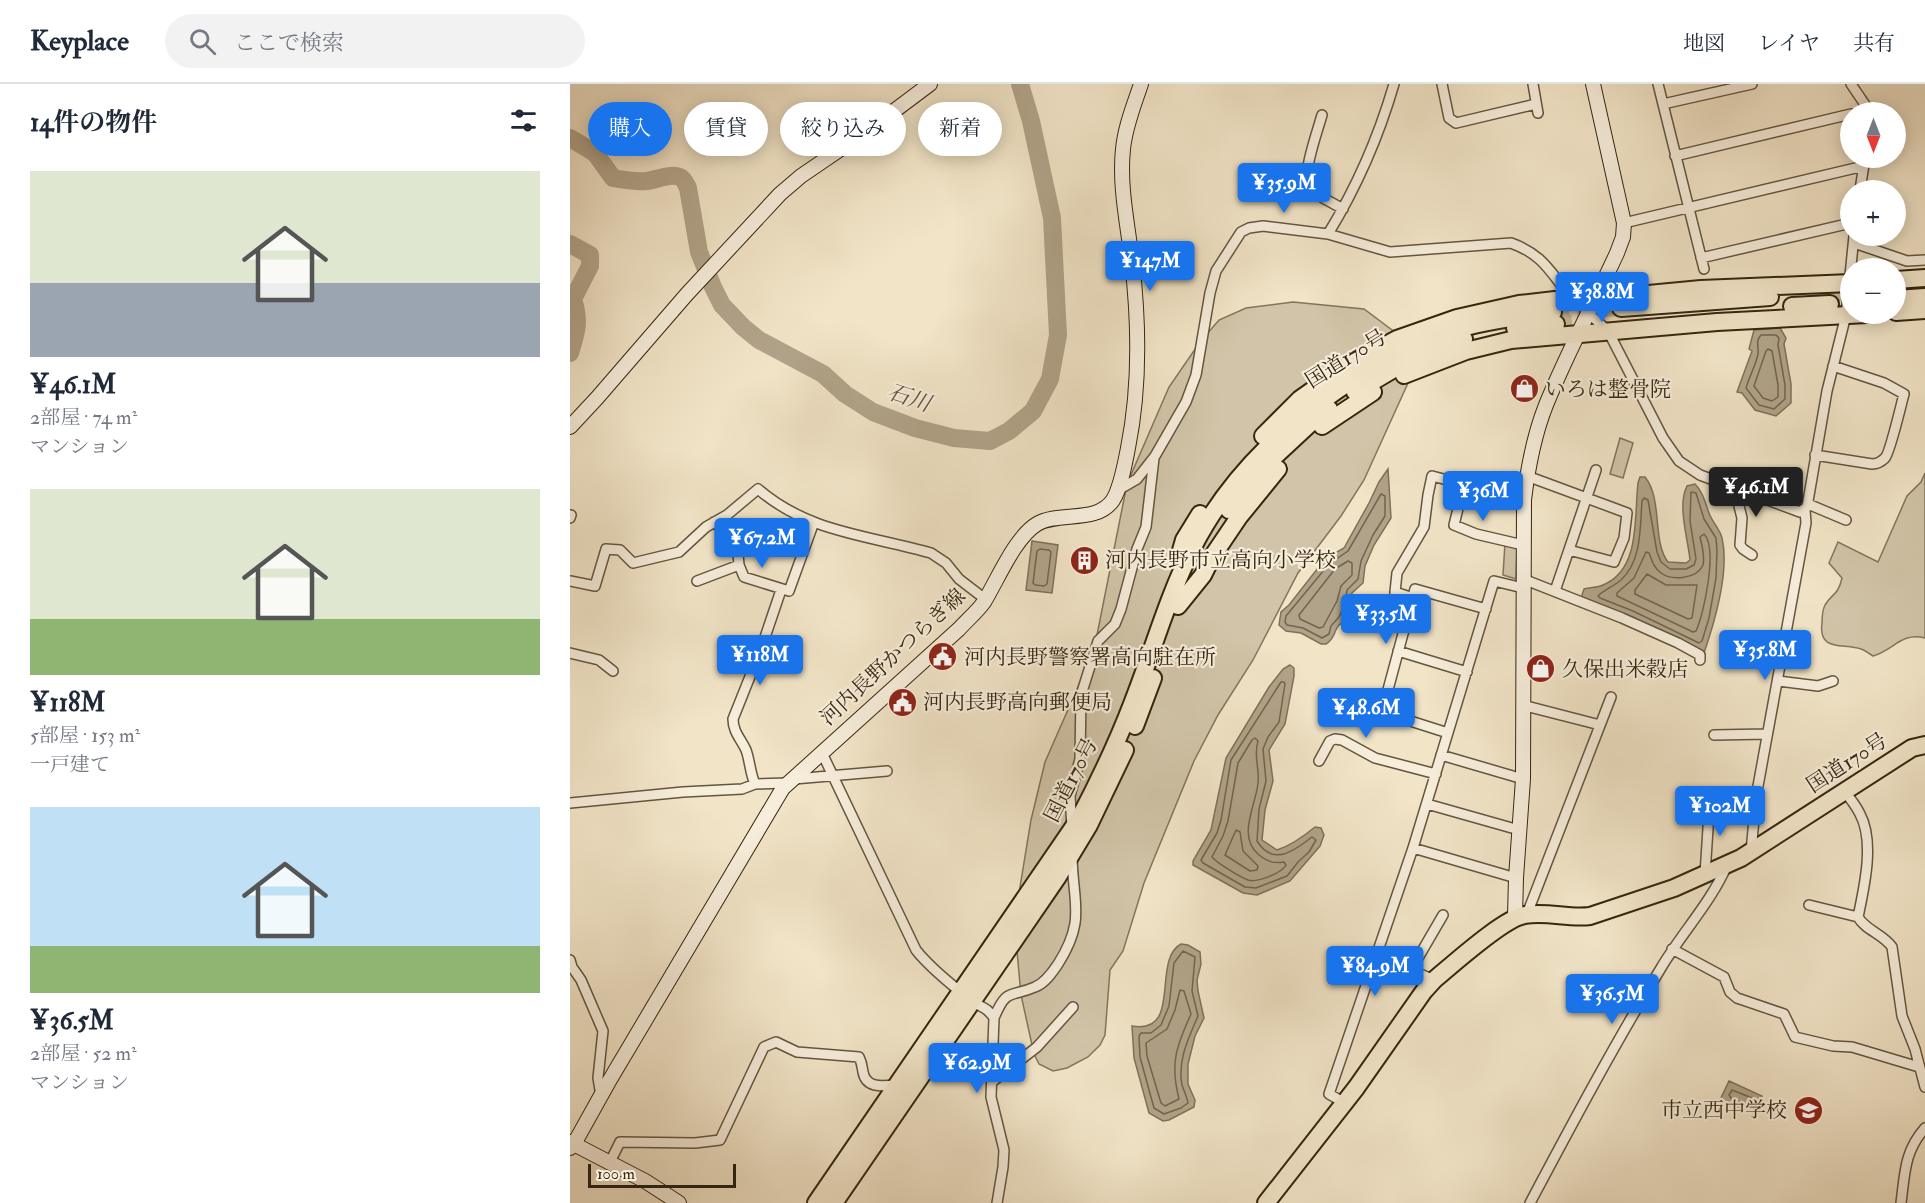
<!DOCTYPE html>
<html lang="ja">
<meta charset="utf-8">
<style>
body{margin:0;font-family:"IM FELL Double Pica","Noto Serif JP",serif;background:#f2f2f3;color:#1f2937;height:100vh;display:flex;flex-direction:column;font-size:22px;white-space:nowrap}
*{box-sizing:border-box;margin:0}
p{font-size:20px;color:#747a83}
.icon{flex:none;width:33px;height:33px;fill:none;stroke:currentColor;stroke-width:2;stroke-linecap:round;stroke-linejoin:round}
.map{position:relative;flex:1;overflow:hidden}
.details{display:flex;flex-direction:column;background:#fff;width:570px}
.details>*{flex:none}
.guide{position:absolute;left:18px;top:18px;width:570px;height:54px;display:flex;gap:12px}
.needle{width:39px;rotate:180deg}
.fabs{position:absolute;left:1270px;top:18px;display:grid;gap:12px}
.fabs a{display:grid;place-items:center;width:66px;height:66px;border-radius:50%;background:#fff;box-shadow:0 3px 15px #0003;font-size:30px}
.scale{position:absolute;left:18px;bottom:15px;width:148px;box-sizing:border-box;padding-left:6px;border:3px solid #352610;border-top:0;font-size:16px;line-height:21px;white-space:nowrap;color:#352610;-webkit-text-stroke:4px #f6eddb;paint-order:stroke}
.price{position:absolute;translate:-50% -51px;padding:0 14px;border-radius:6px;background:#1a73e8;color:#fff;font-size:20px;line-height:39px;filter:drop-shadow(0 2px 3px #0008)}
.price::after{content:'';position:absolute;left:50%;top:36px;width:18px;height:14px;margin-left:-9px;background:inherit;clip-path:polygon(0 0,100% 0,50% 100%)}
.price.active{background:#222;color:#fff}
ul{padding:0;list-style:none}
li{display:grid;align-content:center;gap:12px;height:318px;padding:0 30px}
li span{display:grid;place-items:center;height:186px;border-radius:0px;color:#555}
li>.icon{margin-inline-start:auto}
span .icon{width:108px;height:108px;fill:#fffc;stroke-width:1}
li b{font-size:26px}
h2{display:flex;justify-content:space-between;align-items:center;height:72px;padding:0 30px;font-size:26px}
.pill{padding:0 21px;border-radius:27px;background:#fff;box-shadow:0 3px 15px #0003;font-size:21px;line-height:54px}
.pill.active{background:#1a73e8;color:#fff}
header{display:flex;align-items:center;gap:36px;box-sizing:border-box;height:84px;padding:0 30px;background:#fff;border-bottom:2px solid #e0e1e3}
header strong{font-size:28px}
nav{display:flex;gap:33px;margin-inline-start:auto;font-size:21px}
.search{width:420px;height:54px;background:#f2f2f3;display:flex;align-items:center;gap:15px;box-sizing:border-box;padding:0 21px;border-radius:33px;color:#747a83;font-size:22px}
main{display:flex;flex:1;min-height:0}
.map>svg:first-child{display:block}
.green{fill:#d1c4a8;stroke:#83755c;stroke-width:1.5}
.water{fill:#b1a389;stroke:#7f7159;stroke-width:1.5}
.lines{fill:none;stroke-linecap:round;stroke-linejoin:round}
.shore{stroke:#73644c;stroke-width:1.5}
.river{stroke:#b1a389;stroke-width:18}
.highway-tunnel{stroke:#cbbea2;stroke-width:16;stroke-dasharray:16 8;stroke-linecap:butt}
.street-casing{stroke:#64563e;stroke-width:12}
.secondary-casing{stroke:#352610;stroke-width:16}
.highway-casing{stroke:#352610;stroke-width:20}
.street{stroke:#f6eddb;stroke-width:9}
.secondary{stroke:#f6eddb;stroke-width:14}
.highway{stroke:#f1e4c7;stroke-width:16}
.labels{text-anchor:middle;dominant-baseline:central;stroke-width:4.5;stroke-linejoin:round;paint-order:stroke}
.street-label{font-size:21px;fill:#352610;stroke:#f6eddb}
.poi-label{font-size:21px;fill:#352610;stroke:#f6eddb;text-anchor:start}
.water-label{font-size:22px;font-style:italic;fill:#60523a;stroke:#f6eddb}
</style>
<header>
<strong>Keyplace</strong>
<div class="search"><svg class="icon" aria-label="search" viewBox="0 0 24 24"><circle cx="10" cy="10" r="6"/><path d="M15 15l6 6"/></svg>ここで検索</div>
<nav><a>地図</a><a>レイヤ</a><a>共有</a></nav>
</header>
<main>
<section class="details">
<h2>14件の物件<svg class="icon" aria-label="filters" viewBox="0 0 24 24"><path d="M4 7h16M4 17h16"/><circle cx="9" cy="7" r="2"/><circle cx="15" cy="17" r="2"/></svg></h2>
<ul>
<li><span style="background:linear-gradient(#dfe7d0 60%,#9aa5b1 0)"><svg class="icon" aria-label="home" viewBox="0 0 24 24"><path d="M3 11l9-7 9 7M6 9v11h12V9"/></svg></span><div><b>¥46.1M</b><p>2部屋 · 74 m²</p><p>マンション</p></div></li>
<li><span style="background:linear-gradient(#dfe7d0 70%,#8fb573 0)"><svg class="icon" aria-label="home" viewBox="0 0 24 24"><path d="M3 11l9-7 9 7M6 9v11h12V9"/></svg></span><div><b>¥118M</b><p>5部屋 · 153 m²</p><p>一戸建て</p></div></li>
<li><span style="background:linear-gradient(#bfe0f5 75%,#8fb573 0)"><svg class="icon" aria-label="home" viewBox="0 0 24 24"><path d="M3 11l9-7 9 7M6 9v11h12V9"/></svg></span><div><b>¥36.5M</b><p>2部屋 · 52 m²</p><p>マンション</p></div></li>
</ul>
</section>
<div class="map">
<svg width="1355" height="1119" viewBox="0 0 1355 1119">
<rect width="100%" height="100%" fill="#f1e4c7"/>
<filter id="stains"><feTurbulence type="fractalNoise" baseFrequency=".00333" numOctaves="4"/><feColorMatrix values="0 0 0 0 .2 0 0 0 0 .09 0 0 0 0 .02 0 0 0 .5 -.17"/></filter>
<radialGradient id="worn" r=".72"><stop offset=".6" stop-color="#630" stop-opacity="0"/><stop offset="1" stop-color="#630" stop-opacity=".3"/></radialGradient>
<!-- green -->
<path class="green" d="M723,218L794,225L838,258L848,277L794,396L771,432L728,489L683,576L648,631L624,677L574,799L553,867L540,886L535,951L530,961L518,973L497,984L483,987L469,980L464,970L451,911L446,856L450,803L461,736L475,678L511,596L527,551L557,400L599,303L630,258L649,236L676,224Z
M1050,354L1063,359L1053,394L1040,390Z
M1355,389V554C1331,548 1324,566 1303,572C1299,570 1295,566 1291,565C1273,559 1248,568 1252,539C1252,534 1253,525 1255,521C1262,509 1268,512 1272,494L1259,479L1268,458L1308,478L1337,412L1351,398Z
M935,459L947,461L946,495L933,491Z"/>
<!-- water -->
<path class="water" d="M1210,244L1216,254L1214,260L1221,300V319L1206,332L1185,326L1172,309L1167,308L1182,267L1179,265L1184,246Z
M818,385L821,434L804,461L795,482L793,499L782,509C780,518 779,529 774,537C770,543 771,537 767,544C763,551 764,555 756,560H751L731,549L716,547L709,541L711,528L719,521L755,475L774,464L799,419L809,398Z
M1070,393H1075C1093,415 1082,458 1098,478L1116,479L1120,476C1118,455 1107,421 1117,402L1125,400C1133,408 1135,418 1139,429C1142,438 1150,445 1152,454C1160,488 1145,537 1134,569L1060,532L1011,514L1014,505C1020,503 1027,504 1033,501C1071,486 1064,432 1068,399Z
M462,457L488,461L482,509L456,506Z
M720,581L724,584V592L715,640L699,666L703,697L695,726L692,756L707,766C722,761 733,753 745,743L751,744L754,751L750,762L720,797L687,811L673,809L623,781V777L641,746L656,674L699,603L713,585Z
M611,860L618,861L630,868L631,880L627,896L628,907L634,934L625,952L618,980V1000L625,1016L624,1023L599,1036L593,1037L579,1029L564,974L562,942C613,951 581,876 611,860Z
M1159,997L1192,1012L1183,1031L1150,1016Z"/>
<g class="lines">
<!-- shore -->
<path class="shore" d="M1191,251H1206L1209,254L1208,261L1215,301V315L1204,325L1189,321L1176,304C1179,293 1186,281 1188,270C1189,261 1185,258 1191,251Z
M1198,265L1202,267L1208,301V313L1202,317L1193,314L1184,302L1196,267Z
M1121,408L1126,409L1134,435L1146,454L1147,467L1146,494L1139,534L1132,557L1129,559L1063,527L1030,514L1028,512C1034,506 1044,502 1051,496C1072,477 1070,443 1072,417L1074,414L1078,416L1087,468L1091,478L1100,485H1116L1124,481L1126,475L1120,437Z
M811,410L815,412V432L803,451L791,477L788,495L777,506L775,519L769,533L761,542L759,550L752,554L733,544L717,541L715,538L716,532L759,480L778,467Z
M1134,450C1148,463 1134,530 1126,547L1123,548L1047,512V509L1064,494L1076,468L1079,469C1082,477 1084,484 1091,489C1102,497 1127,495 1133,481C1135,473 1132,461 1130,453Z
M470,465L479,466L481,468L477,500L474,502L465,501L463,499L467,467Z
M778,477L782,479V491L771,502L767,517L753,543L749,544L730,535L729,531L765,485Z
M1077,490L1096,501H1127L1122,534L1118,535L1065,510V506Z
M711,598H714L715,600L709,638L698,653L693,665L696,697L689,725L687,757C703,783 724,767 742,753L746,756L739,768L728,778L717,792L686,804L675,803L633,779L631,776L647,749L651,736L661,676Z
M685,654L688,657C683,672 690,684 688,699C686,721 667,752 688,770C696,777 703,780 714,778L716,781C712,789 687,799 678,796C670,793 647,779 642,773L653,752L658,737L668,679L682,656Z
M666,746L670,748L673,767L688,782L687,786L680,787L655,771Z
M613,867L625,873L622,907L628,932C619,953 607,977 612,1001C614,1007 617,1013 618,1019L611,1024L594,1030L584,1024L570,973L569,952L571,949H581L591,941L599,922L604,879Z
M610,906L614,907L621,930C606,963 600,980 609,1015L595,1022L591,1019L577,972L576,959L597,945L605,926Z
M1162,1006L1182,1014V1021L1178,1022L1161,1014L1159,1011Z"/>
<!-- river -->
<path class="river" d="M0,54L25,69L43,94C54,96 65,98 77,97C86,96 100,89 110,93C114,95 116,100 118,104L129,168L143,203L152,221L173,243L189,256L253,290L275,310L303,328L345,344L384,354L420,357L439,347L463,327L480,295L488,251L482,134L461,37L450,0
M0,160L20,171V182L3,215C10,237 7,247 0,269"/>
<!-- highway-tunnel -->
<path class="highway-tunnel" d="M1261,209L1281,208
M983,228L1051,224
M986,240L1029,236"/>
<defs>
<path id="street" d="M872,0L879,34L886,39L966,20
M963,0L968,29
M1088,0L1134,185
M1281,0L1300,28
M1093,20L1182,0
M752,31C746,52 734,84 737,105L773,125
M1105,72L1281,30
M1290,106L1295,74
M1054,139L1294,82
M758,150C788,101 808,55 824,0
M1284,159L1337,177L1355,176
M1131,174L1281,139
M1015,226L1038,247L1093,354L1109,377L1130,391L1230,428L1237,423L1257,307L1276,231L1284,152
M1245,371L1302,380C1308,380 1311,378 1315,374C1320,369 1331,321 1334,310L1314,299L1263,282
M957,392L1057,429L1054,454L1044,478L999,466
M894,400L884,441L906,450L953,461
M1168,405L1167,414L1172,434L1170,461L1173,465L1182,471
M548,406L567,395L585,372L616,318L626,291L640,209L646,187L671,148L679,144L693,142L758,150L820,168L941,159C977,172 981,192 1005,217
M1238,420L1276,436
M0,434L1,431
M144,438L167,459L169,481
M953,495L1052,534L1108,559L1130,571V576
M0,497L25,502L36,465L50,466L63,479L109,468L136,443L157,431L188,405C239,449 298,451 361,469L376,479L389,495L415,515
M127,497L169,481L174,493L219,507L244,438
M985,507L1026,386
M843,514L825,508L827,489L854,443L858,411L862,392L954,416
M828,567L897,588
M0,569L29,576L43,587
M1208,597L1248,602L1263,597
M952,621L1030,641
M878,649L812,628L845,505L916,525
M1144,651L1197,650
M252,669L346,866C360,884 384,903 402,917C412,924 417,923 424,934L421,1013L434,1066L433,1083L427,1119
M871,671L953,695
M749,677L760,657L765,655L772,656L805,674L866,690
M224,695L317,687
M185,700C180,689 180,677 176,666C171,655 163,648 163,635L191,565L211,506
M1274,707C1280,714 1286,722 1290,730C1305,758 1294,804 1288,833C1295,846 1313,850 1322,863L1332,932L1345,965L1355,1003
M0,719L113,708L172,705L185,700L218,699
M857,720L949,746
M502,743L500,712L510,675L511,611L528,557L545,540L551,525L567,465L576,443L584,374
M843,764L946,794
M1181,768L1186,713L1236,439L1235,426
M1135,790L1140,714
M1239,821L1288,833
M957,830L1041,613
M1102,865L1154,893L1160,908L1167,914L1214,930L1225,953L1263,962L1282,963L1349,983
M806,871L864,896
M0,876L2,883L11,896L33,947L28,994L31,1012
M841,886L873,831
M424,934C437,903 440,914 465,903C475,899 482,889 488,880C516,836 503,820 502,773
M422,998L467,963L503,923
M773,1018L759,1010L843,764L924,497L953,504
M40,1078L50,1058L125,1059L150,1056L194,963L206,958L227,968L289,973C292,979 292,982 293,988C296,1005 313,1002 326,1001
M960,1119C1002,1040 1044,961 1091,884C1111,850 1142,817 1157,781
M1331,1119C1335,1089 1334,1068 1355,1044"/>
<path id="secondary" d="M0,343L27,314L117,210L210,110L231,92L300,45L360,0
M945,832L946,794L953,695L954,416C958,383 964,351 976,321C997,269 1024,219 1047,169L1053,153L1054,139L1023,0
M0,1058L75,1097L109,1119
M0,1064L4,1060L38,999L213,704L389,545C397,536 407,528 414,518C427,497 445,453 467,440C489,427 527,440 543,416C551,403 555,379 558,364C570,304 569,238 562,178C558,141 549,103 553,65C555,43 564,21 571,0"/>
<path id="highway" d="M1326,196L1355,194
M1326,215L1355,213
M1222,222L1260,220
M1051,224L1200,213
M1326,228L1355,226
M945,244L986,240
M834,291L896,267L941,256L1147,238L1297,230
M785,308L839,276L894,255
M752,342L803,308
M693,352L730,315L777,282L827,255L887,234L949,220L985,216L1026,215L1131,205L1281,199
M659,426L701,376L744,336L759,325
M608,477L614,456L630,430
M608,522L633,491L642,473L669,433L708,385
M565,642L583,594
M246,1119L509,735C529,697 547,659 562,620C583,567 597,514 623,463C662,387 723,333 795,288C807,281 818,272 830,266C876,243 933,234 983,228
M264,1119L487,794L519,741L555,666
M696,1119L786,1004L854,907L864,896C882,881 935,833 955,831C977,827 999,835 1020,832L1104,804L1171,774L1342,664L1355,661"/>
</defs>
<!-- street casing -->
<use href="#street" class="street-casing"/>
<!-- secondary casing -->
<use href="#secondary" class="secondary-casing"/>
<!-- highway casing -->
<use href="#highway" class="highway-casing"/>
<!-- street -->
<use href="#street" class="street"/>
<!-- secondary -->
<use href="#secondary" class="secondary"/>
<!-- highway -->
<use href="#highway" class="highway"/>
</g>
<!-- icons -->
<defs>
<symbol id="shop-disc" viewBox="-11 -11 22 22"><circle r="9.5" fill="#8f2418" stroke="#f6eddb"/><path d="M-5-2.5h2.3a2.7 3.5 0 0 1 5.4 0H5L5.5 6h-11ZM-1.5-2.5h3a1.5 2.3 0 0 0-3 0Z" fill="#fff"/></symbol>
<symbol id="building-disc" viewBox="-11 -11 22 22"><circle r="9.5" fill="#8f2418" stroke="#f6eddb"/><path d="M-4-6H4V6H1V3H-1V6H-4ZM-2.5-4.3h1.7v1.8h-1.7ZM.8-4.3h1.7v1.8H.8ZM-2.5-1h1.7V.8h-1.7ZM.8-1h1.7V.8H.8Z" fill="#fff"/></symbol>
<symbol id="civic-disc" viewBox="-11 -11 22 22"><circle r="9.5" fill="#8f2418" stroke="#f6eddb"/><path d="M-.6-6.5H3V-4.5H.6V-3L4-1V1h2V6H-6V1h2V-1L-.6-3ZM-1.2 2.5V6h2.4V2.5Z" fill="#fff"/></symbol>
<symbol id="school-disc" viewBox="-11 -11 22 22"><circle r="9.5" fill="#8f2418" stroke="#f6eddb"/><path d="M0-5L7-2L0 1L-7-2ZM-4 1L0 2.5L4 1V4Q0 6-4 4Z" fill="#fff"/></symbol>
</defs>
<g fill-rule="evenodd">
<use href="#shop-disc" x="938" y="288" width="33" height="33"/>
<use href="#building-disc" x="498" y="460" width="33" height="33"/>
<use href="#civic-disc" x="356" y="556" width="33" height="33"/>
<use href="#shop-disc" x="954" y="568" width="33" height="33"/>
<use href="#civic-disc" x="316" y="602" width="33" height="33"/>
<use href="#school-disc" x="1222" y="1010" width="33" height="33"/>
</g>
<g class="labels">
<!-- street labels -->
<g class="street-label">
<text transform="translate(776 275) rotate(-32)">国道170号</text>
<text transform="translate(323 573) rotate(-43)">河内長野かつらぎ線</text>
<text transform="translate(1277 679) rotate(-33)">国道170号</text>
<text transform="translate(501 696) rotate(-63)">国道170号</text>
</g>
<!-- poi labels -->
<g class="poi-label">
<text x="975" y="305">いろは整骨院</text>
<text x="535" y="476">河内長野市立高向小学校</text>
<text x="394" y="573">河内長野警察署高向駐在所</text>
<text x="992" y="585">久保出米穀店</text>
<text x="353" y="618">河内長野高向郵便局</text>
<text x="1217" y="1026" text-anchor="end">市立西中学校</text>
</g>
<!-- water labels -->
<g class="water-label">
<text transform="translate(339 314) rotate(18)">石川</text>
</g>
</g>
<rect width="100%" height="100%" filter="url(#stains)"/>
<rect width="100%" height="100%" fill="url(#worn)"/>
</svg>
<div class="fabs">
<a><svg class="needle" viewBox="-14 -14 28 28"><path d="M0-13l5 13h-10z" fill="#e53935"/><path d="M0 13l5-13h-10z" fill="#747a83"/></svg></a>
<a>+</a>
<a>−</a>
</div>
<div class="scale">100 m</div>
<b class="price" style="left:714px;top:130px">¥35.9M</b>
<b class="price" style="left:580px;top:208px">¥147M</b>
<b class="price" style="left:1032px;top:239px">¥38.8M</b>
<b class="price active" style="left:1186px;top:434px">¥46.1M</b>
<b class="price" style="left:913px;top:438px">¥36M</b>
<b class="price" style="left:192px;top:485px">¥67.2M</b>
<b class="price" style="left:816px;top:561px">¥33.5M</b>
<b class="price" style="left:1195px;top:597px">¥35.8M</b>
<b class="price" style="left:190px;top:602px">¥118M</b>
<b class="price" style="left:796px;top:655px">¥48.6M</b>
<b class="price" style="left:1150px;top:753px">¥102M</b>
<b class="price" style="left:805px;top:913px">¥84.9M</b>
<b class="price" style="left:1042px;top:941px">¥36.5M</b>
<b class="price" style="left:407px;top:1010px">¥62.9M</b>
<div class="guide">
<a class="pill active">購入</a>
<a class="pill">賃貸</a>
<a class="pill">絞り込み</a>
<a class="pill">新着</a>
</div>
</div>
</main>
